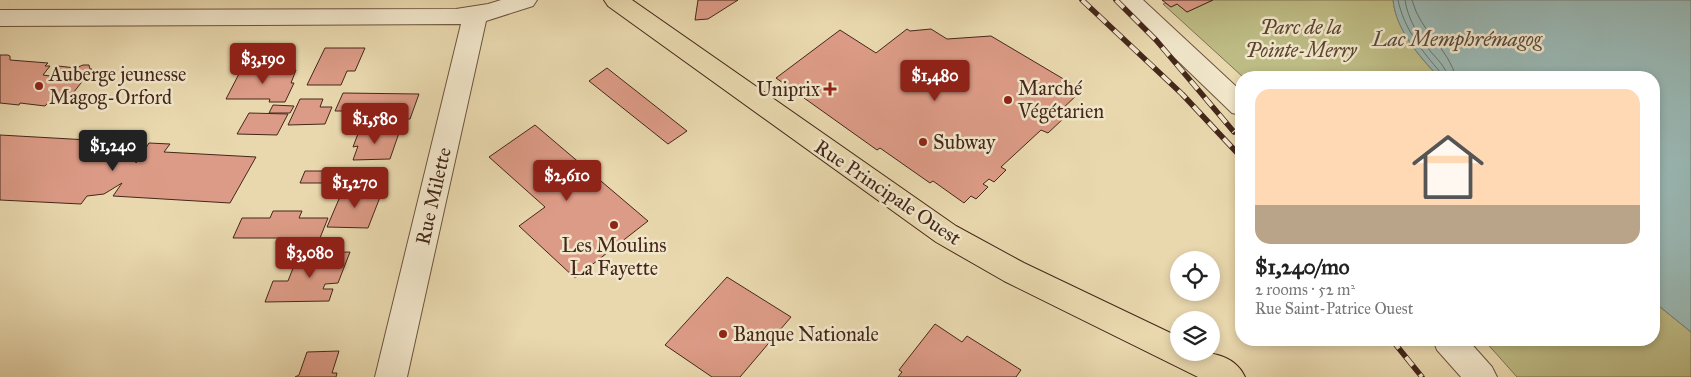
<!DOCTYPE html>
<meta charset="utf-8">
<style>
body{margin:0;font-family:"IM FELL Great Primer",serif;background:#f6f6f6;color:#222;height:100vh;display:flex;flex-direction:column;font-size:19px;white-space:nowrap}
*{box-sizing:border-box;margin:0}
p{font-size:16px;color:#767676}
.icon{flex:none;width:28px;height:28px;fill:none;stroke:currentColor;stroke-width:2;stroke-linecap:round;stroke-linejoin:round}
.map{position:relative;flex:1;overflow:hidden}
.side{position:absolute;left:1235px;top:71px;width:425px;height:275px;display:flex;flex-direction:column;background:#fff;border-radius:20px;box-shadow:0 2px 8px #0003}
.side>*{flex:none}
.fabs{position:absolute;left:1170px;top:251px;display:grid;gap:10px}
.fabs a{display:grid;place-items:center;width:50px;height:50px;border-radius:50%;background:#fff;box-shadow:0 2px 8px #0003;font-size:25px}
.price{position:absolute;translate:-50% -42px;padding:0 11px;border-radius:5px;background:#8f2418;color:#fff;font-size:16px;line-height:32px;filter:drop-shadow(0 1px 2px #0008)}
.price::after{content:'';position:absolute;left:50%;top:30px;width:15px;height:11px;margin-left:-8px;background:inherit;clip-path:polygon(0 0,100% 0,50% 100%)}
.price.current{background:#222;color:#fff}
ul{padding:0;list-style:none}
li{display:grid;align-content:center;gap:10px;height:265px;padding:0 20px}
li span{display:grid;place-items:center;height:155px;border-radius:15px;color:#555}
li>.icon{margin-inline-start:auto}
span .icon{width:90px;height:90px;fill:#fffc;stroke-width:1}
li b{font-size:21px}
.map>svg:first-child{display:block}
.green{fill:#bebc85;stroke:#817250}
.water{fill:#9ab8b4;stroke:#787e76}
.lines{fill:none;stroke-linecap:round;stroke-linejoin:round}
.shore{stroke:#6f7067;stroke-width:1}
.building{fill:#dc9b86;stroke:#44271a}
.minor-casing{stroke:#6d533f;stroke-width:2}
.major-casing{stroke:#44271a;stroke-width:2}
.minor{fill:#f1e6ca;fill-rule:evenodd}
.major{fill:#e9d8ae;fill-rule:evenodd}
.rail-casing{stroke:#44271a;stroke-width:5.5}
.rail{stroke:#f1e6ca;stroke-width:4;stroke-dasharray:11;stroke-linecap:butt}
.poi-dot{fill:#8f2418;stroke:#f1e6ca;stroke-width:2}
.labels{text-anchor:middle;dominant-baseline:central;stroke-width:5;stroke-linejoin:round;paint-order:stroke}
.park-label{font-size:20px;font-style:italic;fill:#5c452f;stroke:#f1e6ca}
.poi-label{font-size:20px;fill:#44271a;stroke:#f1e6ca;text-anchor:start}
.street-label{font-size:20px;fill:#44271a;stroke:#f1e6ca}
.water-label{font-size:21px;font-style:italic;fill:#5a4b40;stroke:#f1e6ca}
</style>
<div class="map">
<svg width="1691" height="377" viewBox="0 0 1691 377">
<rect width="100%" height="100%" fill="#e9d8ae"/>
<filter id="stains"><feTurbulence type="fractalNoise" baseFrequency=".004" numOctaves="4"/><feColorMatrix values="0 0 0 0 .2 0 0 0 0 .09 0 0 0 0 .02 0 0 0 .5 -.17"/></filter>
<radialGradient id="worn" r=".72"><stop offset=".6" stop-color="#630" stop-opacity="0"/><stop offset="1" stop-color="#630" stop-opacity=".3"/></radialGradient>
<!-- green -->
<path class="green" d="M1213,0H1393C1396,29 1419,57 1439,77H1243L1163,4L1165,3L1171,7L1177,4L1187,12Z
M1654,302L1691,332V377H1517L1484,340H1654Z"/>
<!-- water -->
<path class="water" d="M1393,0H1691V332L1654,302V78L1439,77C1419,56 1396,30 1393,0Z"/>
<g class="lines">
<!-- shore -->
<path class="shore" d="M1398,0C1404,29 1422,51 1441,73L1442,78
M1405,0C1408,20 1419,37 1431,52C1438,60 1446,67 1448,78
M1412,0C1420,32 1449,48 1456,78"/>
</g>
<!-- building -->
<path class="building" d="M698,0H738L708,19L695,20Z
M1162,0H1213L1187,12L1177,4L1171,7Z
M907,29L910,31L931,29L947,39L991,36L1082,90L1057,114L1064,118L1048,133L1041,130L1001,167L1006,170L994,182L989,179L983,184L988,187L976,199L971,196L964,203L933,181L930,183L880,148L877,150L776,78L840,30L876,53Z
M325,48H365L355,71H347L341,85H307Z
M0,55H8L10,56V60L48,63L45,66H50L43,75L50,76L58,66L76,68L83,65H89L90,69H92L70,97L54,96L45,106L20,103L19,105L0,103Z
M242,68H268L267,70H296L291,83H294L285,102H269L270,99H226Z
M607,68L687,131L668,144L589,81Z
M343,93L419,94L410,119L355,118L358,111H335Z
M300,99H323L320,107H332L325,124L288,125Z
M273,105L294,106L290,113H269Z
M249,113L288,114L277,135L237,134Z
M535,125L648,221L575,278L519,226L545,207L489,157Z
M400,130L390,159L353,160L358,146L353,147L359,131Z
M0,135L124,142L120,148L132,151L136,163L149,143L170,144L164,152L256,157L230,203L113,196L122,183L104,194L87,196L81,204L0,200Z
M305,171H329L324,183H300Z
M354,188H367L366,192H382L368,228L327,227L342,192H352Z
M273,211H302L299,218H328L320,238H233L242,218H270Z
M350,252L338,283L325,284L323,289H333L329,301L265,302L273,281H288L295,263H302L306,253Z
M727,277L791,317L740,377H712L665,345Z
M935,324L962,342L967,336L1021,370L1016,377H898L902,372L899,370Z
M339,351L332,373H337L336,377H295L299,375L307,352Z"/>
<g class="lines">
<defs>
<path id="minor" d="M501,0H537L533,6L486,21L407,377H375L461,24L0,26V10L456,9L488,4Z
M1117,0H1143L1241,91V115L1232,113L1121,6Z
M1433,340H1468L1492,367L1497,377H1461L1437,350Z"/>
<path id="major" d="M604,0H632L956,226L1024,263L1179,337V352C1203,352 1233,351 1245,377H1198L1004,281L936,242L608,6Z"/>
</defs>
<!-- minor casing -->
<use href="#minor" class="minor-casing"/>
<!-- major casing -->
<use href="#major" class="major-casing"/>
<!-- minor -->
<use href="#minor" class="minor"/>
<!-- major -->
<use href="#major" class="major"/>
<defs>
<path id="rail" d="M1082,0L1182,94L1241,157
M1116,0L1156,40L1234,132
M1392,340L1422,377"/>
</defs>
<!-- rail casing -->
<use href="#rail" class="rail-casing"/>
<!-- rail -->
<use href="#rail" class="rail"/>
</g>
<!-- markers -->
<g class="poi-dot">
<circle cx="39" cy="86" r="5"/>
<path d="M827.5 81.5h5v5h5v5h-5v5h-5v-5h-5v-5h5z"/>
<circle cx="1008" cy="100" r="5"/>
<circle cx="923" cy="142" r="5"/>
<circle cx="614" cy="225" r="5"/>
<circle cx="723" cy="334" r="5"/>
</g>
<g class="labels">
<!-- park labels -->
<g class="park-label">
<text x="1301" y="27">Parc de la<tspan x="1301" dy="23">Pointe-Merry</tspan></text>
</g>
<!-- poi labels -->
<g class="poi-label">
<text x="49" y="74">Auberge jeunesse<tspan x="49" dy="23">Magog-Orford</tspan></text>
<text x="1018" y="88">Marché<tspan x="1018" dy="23">Végétarien</tspan></text>
<text x="820" y="89" text-anchor="end">Uniprix</text>
<text x="933" y="142">Subway</text>
<text x="614" y="245" text-anchor="middle">Les Moulins<tspan x="614" dy="23">La Fayette</tspan></text>
<text x="733" y="334">Banque Nationale</text>
</g>
<!-- street labels -->
<g class="street-label">
<text transform="translate(888 192) rotate(34)">Rue Principale Ouest</text>
<text transform="translate(433 196) rotate(-77)">Rue Milette</text>
</g>
<!-- water labels -->
<g class="water-label">
<text x="1457" y="39">Lac Memphrémagog</text>
</g>
</g>
<rect width="100%" height="100%" filter="url(#stains)"/>
<rect width="100%" height="100%" fill="url(#worn)"/>
</svg>
<div class="fabs">
<a><svg class="icon" aria-label="locate" viewBox="0 0 24 24"><circle cx="12" cy="12" r="6"/><path d="M12 2v4M12 18v4M2 12h4M18 12h4"/></svg></a>
<a><svg class="icon" aria-label="layers" viewBox="0 0 24 24"><path d="M12 4l9 5-9 5-9-5zM3 14l9 5 9-5"/></svg></a>
</div>
<b class="price" style="left:263px;top:85px">$3,190</b>
<b class="price" style="left:935px;top:102px">$1,480</b>
<b class="price" style="left:375px;top:145px">$1,580</b>
<b class="price current" style="left:113px;top:172px">$1,240</b>
<b class="price" style="left:567px;top:202px">$2,610</b>
<b class="price" style="left:355px;top:209px">$1,270</b>
<b class="price" style="left:310px;top:279px">$3,080</b>
<section class="side">
<ul>
<li><span style="background:linear-gradient(#ffd9b3 75%,#b9a48a 0)"><svg class="icon" aria-label="home" viewBox="0 0 24 24"><path d="M3 11l9-7 9 7M6 9v11h12V9"/></svg></span><div><b>$1,240/mo</b><p>2 rooms · 52 m²</p><p>Rue Saint-Patrice Ouest</p></div></li>
</ul>
</section>
</div>
